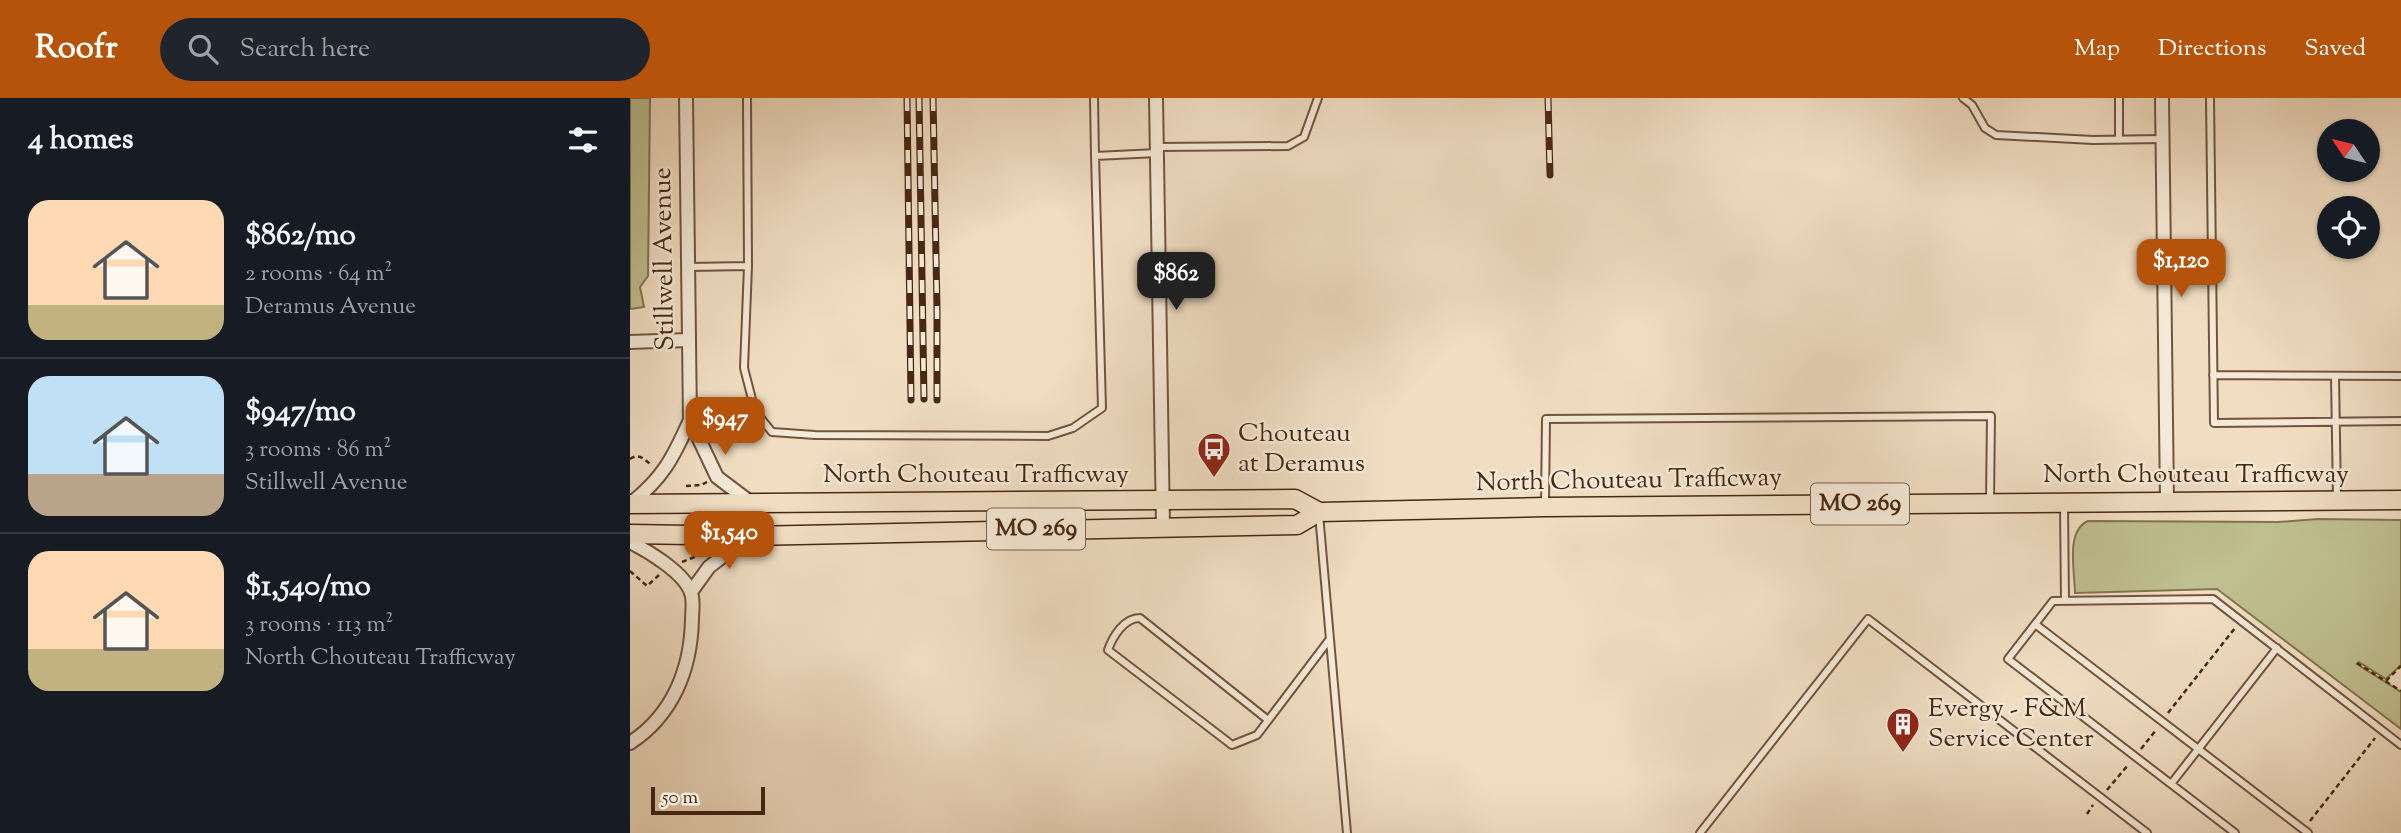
<!DOCTYPE html>
<meta charset="utf-8">
<style>
body{margin:0;font-family:"Sorts Mill Goudy",serif;background:#20242c;color:#f1f3f6;height:100vh;display:flex;flex-direction:column;font-size:26px;white-space:nowrap}
*{box-sizing:border-box;margin:0}
p{font-size:23px;color:#9ea1a6}
.icon{flex:none;width:38px;height:38px;fill:none;stroke:currentColor;stroke-width:2;stroke-linecap:round;stroke-linejoin:round}
.map{position:relative;flex:1;overflow:hidden}
.drawer{display:flex;flex-direction:column;background:#171b24;width:630px}
.drawer>*{flex:none}
.needle{width:46px;rotate:305deg}
.controls{position:absolute;left:1687px;top:21px;display:grid;gap:14px}
.controls a{display:grid;place-items:center;width:63px;height:63px;border-radius:50%;background:#171b24;box-shadow:0 2px 5px #0004;font-size:35px}
.scale{position:absolute;left:21px;bottom:18px;width:114px;box-sizing:border-box;padding-left:7px;border:4px solid #492812;border-top:0;font-size:19px;line-height:24px;white-space:nowrap;color:#492812;-webkit-text-stroke:5px #f5e9d7;paint-order:stroke}
.price{position:absolute;translate:-50% -60px;padding:0 16px;border-radius:14px;background:#b45309;color:#fff;font-size:23px;line-height:46px;filter:drop-shadow(0 2px 4px #0008)}
.price::after{content:'';position:absolute;left:50%;top:42px;width:21px;height:16px;margin-left:-10px;background:inherit;clip-path:polygon(0 0,100% 0,50% 100%)}
.price.on{background:#222;color:#fff}
ul{padding:0;list-style:none}
li{display:flex;align-items:center;gap:21px;height:175px;padding:0 28px}
li+li{border-top:2px solid #363941}
li span{display:grid;place-items:center;flex:none;width:196px;height:140px;border-radius:21px;color:#555}
li>.icon{margin-inline-start:auto}
span .icon{width:84px;height:84px;fill:#fffc;stroke-width:1}
li b{font-size:30px}
h2{display:flex;justify-content:space-between;align-items:center;height:84px;padding:0 28px;font-size:30px}
header{display:flex;align-items:center;gap:42px;box-sizing:border-box;height:98px;padding:0 35px;background:#b45309;color:#fff}
header strong{font-size:33px}
nav{display:flex;gap:38px;margin-inline-start:auto;font-size:24px}
.search{width:490px;height:63px;background:#20242c;display:flex;align-items:center;gap:18px;box-sizing:border-box;padding:0 24px;border-radius:38px;color:#9ea1a6;font-size:26px}
main{display:flex;flex:1;min-height:0}
.map>svg:first-child{display:block}
.green{fill:#c0bf8f;stroke:#847450;stroke-width:2}
.lines{fill:none;stroke-linecap:round;stroke-linejoin:round}
.lane-casing{stroke:#73553e;stroke-width:10}
.street-casing{stroke:#73553e;stroke-width:16}
.primary-casing{stroke:#492812;stroke-width:21}
.path{stroke:#492812;stroke-width:2.5;stroke-dasharray:5 3.5;stroke-linecap:butt}
.lane{stroke:#f5e9d7;stroke-width:6}
.street{stroke:#f5e9d7;stroke-width:12}
.primary{stroke:#f0ddc2;stroke-width:18}
.rail-casing{stroke:#492812;stroke-width:7}
.rail{stroke:#f5e9d7;stroke-width:4.5;stroke-dasharray:13;stroke-linecap:butt}
.labels{text-anchor:middle;dominant-baseline:central;stroke-width:5;stroke-linejoin:round;paint-order:stroke}
.shield{fill:#f5e9d7;stroke:#7d624d;stroke-width:2}
.shield-label{font-size:24px;font-weight:bold;fill:#492812}
.street-label{font-size:26px;fill:#492812;stroke:#f5e9d7}
.poi-label{font-size:26px;fill:#492812;stroke:#f5e9d7;text-anchor:start}
</style>
<header>
<strong>Roofr</strong>
<div class="search"><svg class="icon" aria-label="search" viewBox="0 0 24 24"><circle cx="10" cy="10" r="6"/><path d="M15 15l6 6"/></svg>Search here</div>
<nav><a>Map</a><a>Directions</a><a>Saved</a></nav>
</header>
<main>
<section class="drawer">
<h2>4 homes<svg class="icon" aria-label="filters" viewBox="0 0 24 24"><path d="M4 7h16M4 17h16"/><circle cx="9" cy="7" r="2"/><circle cx="15" cy="17" r="2"/></svg></h2>
<ul>
<li><span style="background:linear-gradient(#ffd9b3 75%,#c2b280 0)"><svg class="icon" aria-label="home" viewBox="0 0 24 24"><path d="M3 11l9-7 9 7M6 9v11h12V9"/></svg></span><div><b>$862/mo</b><p>2 rooms · 64 m²</p><p>Deramus Avenue</p></div></li>
<li><span style="background:linear-gradient(#bfe0f5 70%,#b9a48a 0)"><svg class="icon" aria-label="home" viewBox="0 0 24 24"><path d="M3 11l9-7 9 7M6 9v11h12V9"/></svg></span><div><b>$947/mo</b><p>3 rooms · 86 m²</p><p>Stillwell Avenue</p></div></li>
<li><span style="background:linear-gradient(#ffd9b3 70%,#c2b280 0)"><svg class="icon" aria-label="home" viewBox="0 0 24 24"><path d="M3 11l9-7 9 7M6 9v11h12V9"/></svg></span><div><b>$1,540/mo</b><p>3 rooms · 113 m²</p><p>North Chouteau Trafficway</p></div></li>
</ul>
</section>
<div class="map">
<svg width="1771" height="735" viewBox="0 0 1771 735">
<rect width="100%" height="100%" fill="#f0ddc2"/>
<filter id="stains"><feTurbulence type="fractalNoise" baseFrequency=".00286" numOctaves="4"/><feColorMatrix values="0 0 0 0 .2 0 0 0 0 .09 0 0 0 0 .02 0 0 0 .5 -.17"/></filter>
<radialGradient id="worn" r=".72"><stop offset=".6" stop-color="#630" stop-opacity="0"/><stop offset="1" stop-color="#630" stop-opacity=".3"/></radialGradient>
<!-- green -->
<path class="green" d="M0,0H20L18,178L10,189L14,209L0,211Z
M1688,421L1771,422V567L1756,581L1729,564L1727,566L1771,594V631L1587,491L1445,495C1445,474 1435,433 1458,423L1648,424Z"/>
<g class="lines">
<defs>
<path id="lane" d="M117,0L118,168
M464,0L465,58L527,55
M1333,0L1342,7L1355,30L1366,37L1463,42L1533,41
M1489,0V42
M1580,0L1584,325L1771,323
M527,49L658,48L674,39L688,0
M1534,159L1582,158
M59,169L118,168L114,270L125,313L142,334L185,337L418,338L443,330L472,310L465,58
M1583,277L1771,278
M1705,278L1707,400
M915,407L916,321L1361,318L1360,403
M1434,407L1435,503
M689,416L717,735
M1405,526L1678,735
M638,622L510,520C494,520 483,538 478,552L602,647L627,637L699,542
M1541,686L1647,550
M1070,735L1238,521L1517,735
M1605,735L1378,561L1423,503L1583,501L1771,647"/>
<path id="street" d="M56,0L60,322L87,379L120,404
M526,0L533,428
M1532,0L1537,403
M0,244L58,242
M0,406C33,380 43,360 60,322
M0,444C18,453 55,475 61,495C64,502 62,514 62,521C61,571 43,617 0,645
M61,494L79,469L119,438"/>
<path id="primary" d="M0,406L665,401L689,414
M0,436L119,438L667,427L689,414L915,409L1771,402"/>
</defs>
<!-- lane casing -->
<use href="#lane" class="lane-casing"/>
<!-- street casing -->
<use href="#street" class="street-casing"/>
<!-- primary casing -->
<use href="#primary" class="primary-casing"/>
<!-- path -->
<path class="path" d="M0,361C8,355 15,361 21,367
M56,388L71,387L77,384
M52,464L72,456
M0,473L17,488L29,477
M1727,565L1771,593
M1756,583L1771,568
M1538,615L1605,530
M1511,651L1526,632
M1477,692L1498,667
M1457,716L1463,707
M1680,723L1745,640"/>
<!-- lane -->
<use href="#lane" class="lane"/>
<!-- street -->
<use href="#street" class="street"/>
<!-- primary -->
<use href="#primary" class="primary"/>
<defs>
<path id="rail" d="M277,0L281,302
M289,0L294,301
M303,0L307,211V302
M918,0L920,77"/>
</defs>
<!-- rail casing -->
<use href="#rail" class="rail-casing"/>
<!-- rail -->
<use href="#rail" class="rail"/>
</g>
<!-- icons -->
<defs>
<symbol id="bus-pin" viewBox="-11 -11 22 30"><path d="M0 17L-7.5 6A9.5 9.5 0 1 1 7.5 6Z" fill="#8f2418" stroke="#f5e9d7"/><path d="M-5-6H5V4H4V6H2V4H-2V6H-4V4H-5ZM-3.5-4V0h7V-4ZM-3.5 1.2v1.5H-2V1.2ZM2 1.2v1.5H3.5V1.2Z" fill="#fff"/></symbol>
<symbol id="building-pin" viewBox="-11 -11 22 30"><path d="M0 17L-7.5 6A9.5 9.5 0 1 1 7.5 6Z" fill="#8f2418" stroke="#f5e9d7"/><path d="M-4-6H4V6H1V3H-1V6H-4ZM-2.5-4.3h1.7v1.8h-1.7ZM.8-4.3h1.7v1.8H.8ZM-2.5-1h1.7V.8h-1.7ZM.8-1h1.7V.8H.8Z" fill="#fff"/></symbol>
</defs>
<g fill-rule="evenodd">
<use href="#bus-pin" x="565" y="332" width="38" height="52"/>
<use href="#building-pin" x="1254" y="607" width="38" height="52"/>
</g>
<g class="labels">
<!-- shield labels -->
<g class="shield">
<rect x="1181" y="385.5" width="98" height="41" rx="5"/>
<rect x="357" y="410.5" width="98" height="41" rx="5"/>
</g>
<g class="shield-label">
<text x="1230" y="406">MO 269</text>
<text x="406" y="431">MO 269</text>
</g>
<!-- street labels -->
<g class="street-label">
<text transform="translate(35 161) rotate(-91)">Stillwell Avenue</text>
<text x="346" y="377">North Chouteau Trafficway</text>
<text x="1566" y="377">North Chouteau Trafficway</text>
<text transform="translate(999 383) rotate(-1)">North Chouteau Trafficway</text>
</g>
<!-- poi labels -->
<g class="poi-label">
<text x="608" y="336">Chouteau<tspan x="608" dy="30">at Deramus</tspan></text>
<text x="1298" y="611">Evergy - F&amp;M<tspan x="1298" dy="30">Service Center</tspan></text>
</g>
</g>
<rect width="100%" height="100%" filter="url(#stains)"/>
<rect width="100%" height="100%" fill="url(#worn)"/>
</svg>
<div class="controls">
<a><svg class="needle" viewBox="-14 -14 28 28"><path d="M0-13l5 13h-10z" fill="#e53935"/><path d="M0 13l5-13h-10z" fill="#9ea1a6"/></svg></a>
<a><svg class="icon" aria-label="locate" viewBox="0 0 24 24"><circle cx="12" cy="12" r="6"/><path d="M12 2v4M12 18v4M2 12h4M18 12h4"/></svg></a>
</div>
<div class="scale">50 m</div>
<b class="price" style="left:1551px;top:201px">$1,120</b>
<b class="price on" style="left:546px;top:214px">$862</b>
<b class="price" style="left:95px;top:359px">$947</b>
<b class="price" style="left:99px;top:473px">$1,540</b>
</div>
</main>
